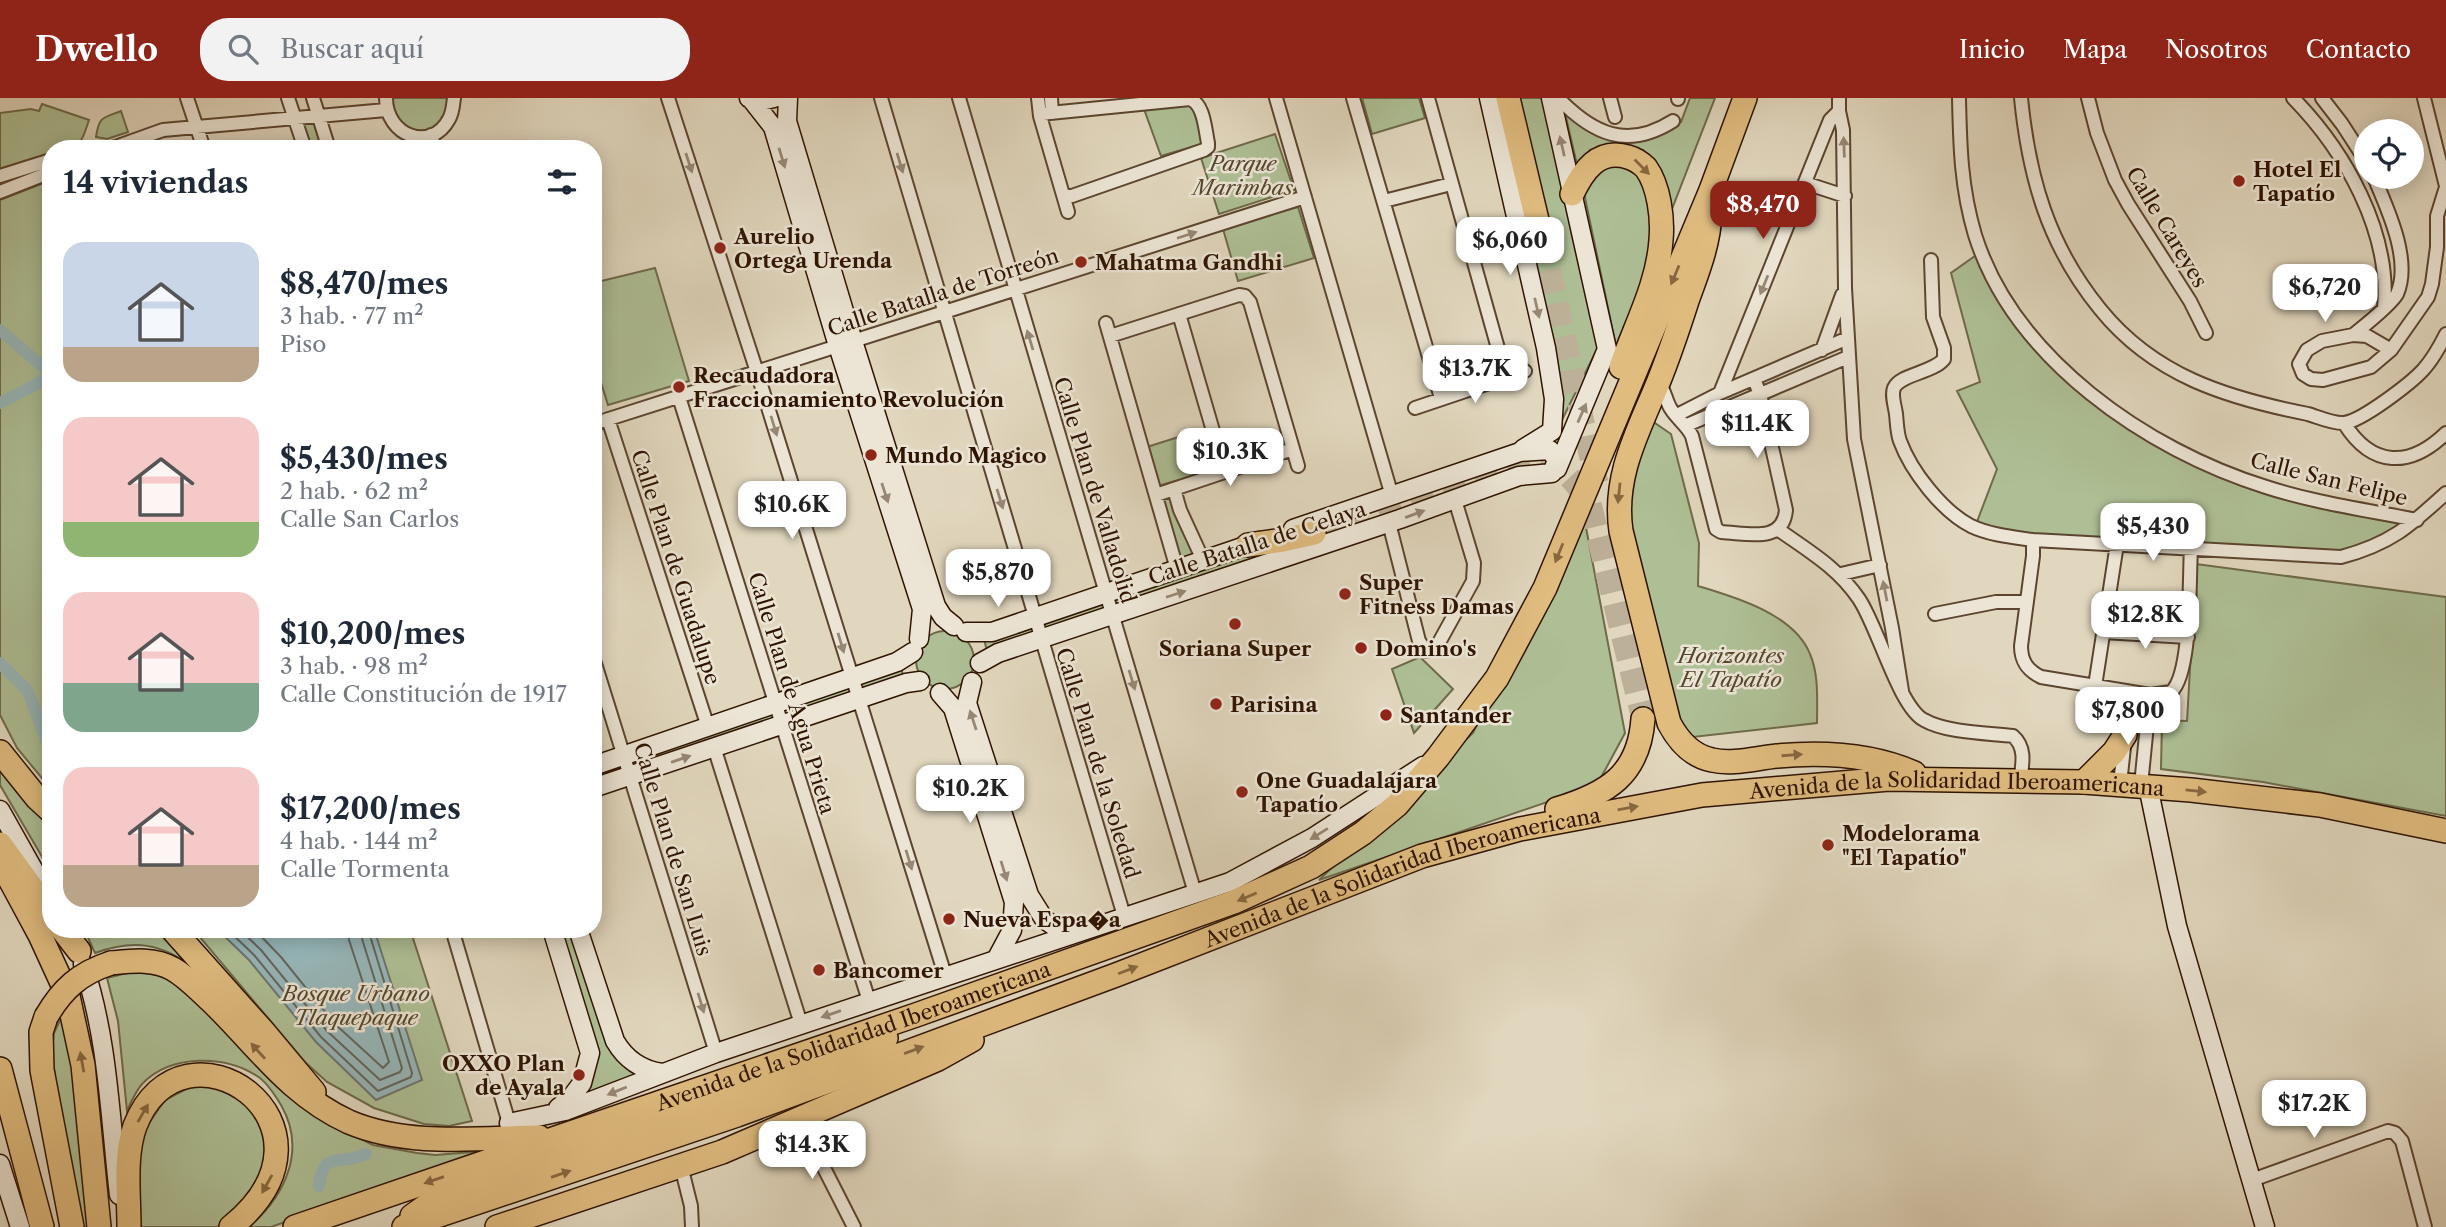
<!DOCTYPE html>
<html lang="es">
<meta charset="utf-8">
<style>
body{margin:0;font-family:"Libre Caslon Text",serif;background:#f2f2f3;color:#1f2937;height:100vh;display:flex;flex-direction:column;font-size:26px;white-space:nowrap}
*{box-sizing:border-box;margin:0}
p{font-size:23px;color:#747a83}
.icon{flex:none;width:38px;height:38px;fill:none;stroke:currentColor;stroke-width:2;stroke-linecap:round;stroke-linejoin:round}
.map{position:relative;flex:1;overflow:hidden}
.drawer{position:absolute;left:42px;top:42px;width:560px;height:798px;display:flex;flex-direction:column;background:#fff;border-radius:28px;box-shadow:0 4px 18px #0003}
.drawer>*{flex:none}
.buttons{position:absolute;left:2354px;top:21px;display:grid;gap:14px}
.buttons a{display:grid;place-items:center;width:70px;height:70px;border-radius:50%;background:#fff;box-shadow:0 4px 18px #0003;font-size:35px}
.price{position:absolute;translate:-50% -60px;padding:0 16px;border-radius:14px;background:#fff;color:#222;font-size:23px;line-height:46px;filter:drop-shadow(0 2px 4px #0008)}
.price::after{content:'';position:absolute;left:50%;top:42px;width:21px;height:16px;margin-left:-10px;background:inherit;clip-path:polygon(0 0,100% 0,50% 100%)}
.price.active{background:#8f2418;color:#fff}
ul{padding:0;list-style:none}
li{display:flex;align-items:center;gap:21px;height:175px;padding:0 21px}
li span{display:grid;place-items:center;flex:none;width:196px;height:140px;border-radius:21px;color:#555}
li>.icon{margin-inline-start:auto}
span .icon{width:84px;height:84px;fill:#fffc;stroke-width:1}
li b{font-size:30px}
h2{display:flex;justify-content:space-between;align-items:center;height:84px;padding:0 21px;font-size:30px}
header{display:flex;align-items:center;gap:42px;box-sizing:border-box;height:98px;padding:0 35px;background:#8f2418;color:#fff}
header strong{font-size:33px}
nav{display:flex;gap:38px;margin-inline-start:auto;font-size:24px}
.search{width:490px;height:63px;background:#f2f2f3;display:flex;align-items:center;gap:18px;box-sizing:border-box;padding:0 24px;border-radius:28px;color:#747a83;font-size:26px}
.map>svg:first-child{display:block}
.green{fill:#aebf95;stroke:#6e6a4a;stroke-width:2}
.water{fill:#97b7ba;stroke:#6d7670;stroke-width:2}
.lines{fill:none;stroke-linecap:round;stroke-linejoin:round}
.shore{stroke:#63665d;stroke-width:2}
.canal{stroke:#97b7ba;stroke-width:12}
.highway-tunnel{stroke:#bdb098;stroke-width:23;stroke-dasharray:23 11;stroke-linecap:butt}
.street-casing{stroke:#5c4530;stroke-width:16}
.secondary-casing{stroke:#2f1400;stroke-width:21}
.highway-casing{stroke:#2f1400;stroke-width:26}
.street{stroke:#ece5d5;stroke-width:12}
.secondary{stroke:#ece5d5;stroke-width:18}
.highway{stroke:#e0bc7f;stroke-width:23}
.highway-bridge-casing{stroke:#2f1400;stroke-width:26;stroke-linecap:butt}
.highway-bridge{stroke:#e0bc7f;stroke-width:23}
.oneway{fill:#978775}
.oneway2{fill:#886840}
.poi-dot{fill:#8f2418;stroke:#ece5d5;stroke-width:2.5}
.labels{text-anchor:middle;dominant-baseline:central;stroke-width:5;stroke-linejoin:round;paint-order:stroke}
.park-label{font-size:21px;font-style:italic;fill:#55472d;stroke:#ece5d5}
.poi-label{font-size:21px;font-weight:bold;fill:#2f1400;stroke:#ece5d5;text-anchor:start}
.street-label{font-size:21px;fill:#2f1400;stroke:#ece5d5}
</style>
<header>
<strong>Dwello</strong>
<div class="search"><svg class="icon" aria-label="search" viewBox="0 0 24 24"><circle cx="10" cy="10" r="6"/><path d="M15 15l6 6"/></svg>Buscar aquí</div>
<nav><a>Inicio</a><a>Mapa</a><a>Nosotros</a><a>Contacto</a></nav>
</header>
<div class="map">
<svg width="2446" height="1129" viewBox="0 0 2446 1129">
<rect width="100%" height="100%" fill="#e1d7be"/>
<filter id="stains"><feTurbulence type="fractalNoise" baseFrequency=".00286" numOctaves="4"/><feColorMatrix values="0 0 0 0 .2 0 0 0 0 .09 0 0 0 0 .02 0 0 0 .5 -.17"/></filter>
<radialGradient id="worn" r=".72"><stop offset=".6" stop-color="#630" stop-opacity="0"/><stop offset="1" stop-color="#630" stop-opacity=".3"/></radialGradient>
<!-- green -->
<path class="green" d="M386,0H453V12L431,37L403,35Z
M1362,0H1419L1425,20L1372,36Z
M1495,0H1545L1601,243L1557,332Z
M1690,0H1715L1672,111L1656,71L1643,52L1608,49L1590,52L1578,71L1565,15L1594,36L1614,41L1658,37L1681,24Z
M1193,5L1205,45L1161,58L1144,11Z
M42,6L89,22C80,49 80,51 51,51V59L0,77V15L31,11L39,13Z
M121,13L128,34L107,41L96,39C99,18 103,20 121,13Z
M319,18L329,51H305L296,23Z
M1275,36L1294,92L1219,116L1201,60Z
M1632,67L1656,108L1646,185L1616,248L1584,95L1597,70Z
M51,82V691L17,650L0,617V102Z
M1298,109L1314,160L1238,183L1223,131Z
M1982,153L2046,253L2122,319L2194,360L2409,428L2341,459L2043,442L1975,429L1997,371L1957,293L1980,284L1951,175Z
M655,170L689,283L608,307L593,259V185Z
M1650,310L1655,325L1671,336L1699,445L1698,488C1735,499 1794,516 1810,556C1819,577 1817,602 1817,625L1684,640L1619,420Z
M1207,330L1219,370L1158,388L1147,349Z
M1172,394L1200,461L1177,469L1156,397Z
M1584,419L1625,635L1597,687L1319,782L1473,635Z
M1248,447H1312L989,560L982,534Z
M2196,466L2446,499V718L2263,684L2161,671L2162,622L2187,623Z
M916 562a29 29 0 1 1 58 0a29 29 0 1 1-58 0Z
M1420,559L1453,591L1414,635L1392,571Z
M899,565L906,585L593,690V669Z
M0,667L19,692L51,727V774L0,687Z
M84,831H159L194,870C162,845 134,841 95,855Z
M193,831H410L472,1023L449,1028L424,1026L374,1010L327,984L305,964Z
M552,831H576L614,947L655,978L554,1016L590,955Z
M135,873L164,878L177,884L336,1029L373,1047L417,1055L435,1057L487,1053L271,1129H249C285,1098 307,1052 281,1007C275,997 267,984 257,978C225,957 172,956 143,985C136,992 131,1004 127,1013L118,923L107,880Z
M62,918L78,992L89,1129H82L56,986L52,954L54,935Z
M217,987L263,1017L270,1068L224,1125L217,1129H138L134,1078L144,1032L165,1002L190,989Z"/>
<!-- water -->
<path class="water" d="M217,831H374L422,982L376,1002L316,944L249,862Z"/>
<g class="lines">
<!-- shore -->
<path class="shore" d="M227,831L254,857L321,939L378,993L411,979L412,975L368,831
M239,831L261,852L327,933L380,982L400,974L402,970L359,831
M254,831L281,859L335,926L383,970L389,964L349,842L348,831"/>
<!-- canal -->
<path class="canal" d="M0,232L51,276L37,286L0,305
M0,565L27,592L51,653
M319,1088C322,1051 343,1068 366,1056"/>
<!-- highway-tunnel -->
<path class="highway-tunnel" d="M1541,139C1562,220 1577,303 1597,385
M1314,435L1522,366C1528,365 1538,362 1545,364C1565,368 1579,390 1590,406L1643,621"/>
<defs>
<path id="street" d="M187,0L204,51
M288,0L305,51
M313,0L329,51
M386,0C386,38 431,55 449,21C453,14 453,6 454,0
M668,0L757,274L945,877
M881,0L1124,818
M959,0L1195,795
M1038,0L1040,18L1068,114
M1051,0L1052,15
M1276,0L1392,398
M1353,0L1441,300
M1428,0L1506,279
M1558,0C1593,36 1627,52 1673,23
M1610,0L1615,19
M1678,0V1
M1839,0V13L1843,32L1845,190L1854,341L1892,530L1902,593
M1959,0C1960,48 1961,90 1975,137C2014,261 2147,352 2266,389C2315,405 2367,412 2417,422
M2021,0C2029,80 2048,147 2100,211C2154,278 2227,300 2308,316C2318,319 2334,326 2344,325C2362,323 2411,285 2423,272C2433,261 2440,248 2446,236
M2088,0L2097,35L2115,82L2128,106L2190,203L2206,235
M2293,0C2345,53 2391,134 2384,210
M2322,0L2342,26L2366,63
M2424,0L2446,88
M1040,16L1190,1C1204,6 1205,31 1208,45V49L1204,52L1072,98H1064
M431,37L435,51
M110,51L163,32L386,12
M0,78L51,62
M1805,85L1845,98
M0,94L51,74
M1384,103L1451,86
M1931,162L1933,219L1944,250V261C1933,275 1900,276 1894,290C1891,297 1895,308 1896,316C1897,325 1897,335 1900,343C1911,373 1942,413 1971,428C1990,437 2012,439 2033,442L2341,459C2390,446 2409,429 2446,395
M1179,216L1225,374
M1106,225L1177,471
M2353,237C2364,228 2391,207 2397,196C2412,162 2387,110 2374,79
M1110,238L1239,197L1245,198L1250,204L1298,368
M1822,252L1842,197
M2391,252L2367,238L2353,237L2322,243L2307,252L2299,266L2303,276L2311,281L2323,282L2371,269L2391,252L2428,199L2432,186L2437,149V118L2446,89
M1658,285C1666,293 1665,302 1671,311C1677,321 1687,327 1692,338L1716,431L1721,434C1747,435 1783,446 1786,412L1760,296L1754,281
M1720,295L1830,22L1839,13
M679,299L869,903
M1415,310L1525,273
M1677,317L1720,295L1848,240
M608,321L708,629
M2344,325C2372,370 2410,370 2446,335
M593,326L1305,99
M1687,327L1848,259
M1174,391L1180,412L1203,462
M1156,397L1293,351
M1389,425L1419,543L1426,553L1436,550L1473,483L1474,465L1455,402
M1779,432C1810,454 1838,470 1859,501C1878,529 1899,609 1924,622C1947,635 1987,635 2013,638C2027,650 2022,668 2020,684
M2033,442V458L2021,548C2021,563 2027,572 2041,579L2150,597L2171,594C2192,576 2189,480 2191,450
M1841,476L1880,467
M1935,516L1996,504H2026
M2103,534L2188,539
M593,559L716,955
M2095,588L2117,446
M714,649L801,926
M2120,686L2130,594
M2141,687L2150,597
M452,831L509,1025
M799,1021L854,1129
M681,1068L691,1108L692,1129
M2252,1082L2388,1033L2395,1035L2402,1043L2425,1129"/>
<path id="secondary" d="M749,0L761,3L774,0
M788,0L787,23L853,243L936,508L943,519L954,528
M1489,0L1546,250L1554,301L1552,333L1523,351
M1551,0L1607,251L1557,371
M751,1L773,29L838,248L922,511L919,541
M1293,431L1520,354L1550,352L1557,362L1552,375
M966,534H992L1260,443
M980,565L998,555L1400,421L1519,378L1552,375
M972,584L967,605L1029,797L1044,821L1066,837
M940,595L953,610L1014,804L1012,832L997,860
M593,668L897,564L913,554
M2148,688L2177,828L2265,1129
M593,690L906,585L920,583
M0,712L46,794
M552,831L590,955L582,985L570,1001L558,1010
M578,831L615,943C626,962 641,972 662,975
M83,866C108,939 110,1020 119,1097
M509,1025L565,1013L716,955L1230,784L1312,740L1423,668
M0,1066L20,1129"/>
<g id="highway">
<path d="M1508,0L1541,139"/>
<path d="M1572,96C1583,73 1598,50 1628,59C1635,61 1641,65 1646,70C1659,88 1663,120 1661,142C1658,187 1635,228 1621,269"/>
<path d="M1710,115C1709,146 1697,175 1687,203C1678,231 1669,258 1658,285C1638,334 1613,378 1621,433L1669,625C1678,642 1692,658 1712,662C1732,667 1756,660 1777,658C1822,654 1871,656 1914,675"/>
<path d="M1248,447L1283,442L1314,435"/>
<path d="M0,654L37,700L51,713"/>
<path d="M2084,684L2114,654L2125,637"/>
<path d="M1557,711C1607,696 1639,677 1643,621"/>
<path d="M0,746L51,816"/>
<path d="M0,763L40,837L68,898L83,967L99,1129"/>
<path d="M62,831L79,853"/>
<path d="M172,831L263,933L314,994"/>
<path d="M111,865C132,863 154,860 173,871C187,879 198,891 210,902C257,947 288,996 349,1024C408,1049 477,1040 539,1039"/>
<path d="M46,919L41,934L42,972L72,1129"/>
<path d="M0,971L42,1129"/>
<path d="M412,1118L436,1101L481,1082L688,1018L804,976L867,950L886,940"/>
<path d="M129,1129C129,1096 124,1059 135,1028C182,907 358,1026 231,1129"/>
<path id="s1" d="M295,1129L916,917L1234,804L1311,769L1363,735L1397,707L1438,659L1497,580L1545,490L1711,92L1745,0"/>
<path id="s2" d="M404,1129L737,1017L1116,877L1422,758L1520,731L1702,697L1889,681L2084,684L2191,692L2320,707L2446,733"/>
<path d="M497,1129L722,1054L938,961L972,942"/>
</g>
</defs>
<!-- street casing -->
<use href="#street" class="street-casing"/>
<!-- secondary casing -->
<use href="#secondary" class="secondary-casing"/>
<!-- highway casing -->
<use href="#highway" class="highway-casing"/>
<!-- street -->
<use href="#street" class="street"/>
<!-- secondary -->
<use href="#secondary" class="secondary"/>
<!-- highway -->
<use href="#highway" class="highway"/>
<defs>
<path id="highway-bridge" d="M46,919C62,891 80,875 111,865"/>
</defs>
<!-- highway-bridge casing -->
<use href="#highway-bridge" class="highway-bridge-casing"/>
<!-- highway-bridge -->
<use href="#highway-bridge" class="highway-bridge"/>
</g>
<!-- one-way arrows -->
<defs><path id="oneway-solid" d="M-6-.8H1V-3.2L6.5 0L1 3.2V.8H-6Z" transform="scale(1.75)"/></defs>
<g class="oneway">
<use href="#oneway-solid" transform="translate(1562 48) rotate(-103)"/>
<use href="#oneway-solid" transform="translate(1844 49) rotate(-92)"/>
<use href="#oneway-solid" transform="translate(782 60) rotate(73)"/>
<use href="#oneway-solid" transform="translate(689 65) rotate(72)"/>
<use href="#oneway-solid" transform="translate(900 65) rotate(73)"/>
<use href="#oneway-solid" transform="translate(1187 137) rotate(-18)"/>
<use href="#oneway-solid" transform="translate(1764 187) rotate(112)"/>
<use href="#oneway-solid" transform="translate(1537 210) rotate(77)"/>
<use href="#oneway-solid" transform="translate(1030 242) rotate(-107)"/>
<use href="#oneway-solid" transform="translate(1582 315) rotate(-66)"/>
<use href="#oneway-solid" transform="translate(774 328) rotate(73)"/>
<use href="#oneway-solid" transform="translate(885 395) rotate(72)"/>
<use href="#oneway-solid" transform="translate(1000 401) rotate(73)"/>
<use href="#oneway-solid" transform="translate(1415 416) rotate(-20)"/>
<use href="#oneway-solid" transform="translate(1885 493) rotate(-101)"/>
<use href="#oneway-solid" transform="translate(1176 496) rotate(-18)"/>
<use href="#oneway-solid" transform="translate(841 545) rotate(73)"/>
<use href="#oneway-solid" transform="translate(1132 582) rotate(73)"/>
<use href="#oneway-solid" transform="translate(973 622) rotate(-108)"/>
<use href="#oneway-solid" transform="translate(681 661) rotate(-19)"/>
<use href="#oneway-solid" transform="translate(1319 736) rotate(148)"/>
<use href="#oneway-solid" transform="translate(909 762) rotate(73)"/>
<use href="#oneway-solid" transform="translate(1004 773) rotate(73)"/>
<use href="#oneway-solid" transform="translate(701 905) rotate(73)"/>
<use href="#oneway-solid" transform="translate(831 916) rotate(161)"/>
<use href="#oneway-solid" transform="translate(617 993) rotate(158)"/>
</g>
<g class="oneway2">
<use href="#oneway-solid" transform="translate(1642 69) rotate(45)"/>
<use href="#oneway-solid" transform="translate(1675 177) rotate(113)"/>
<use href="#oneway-solid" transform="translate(1619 395) rotate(96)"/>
<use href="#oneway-solid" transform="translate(1559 455) rotate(112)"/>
<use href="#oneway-solid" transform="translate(1792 657) rotate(-4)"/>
<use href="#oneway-solid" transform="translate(2196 693) rotate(6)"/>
<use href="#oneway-solid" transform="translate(1628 710) rotate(-10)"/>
<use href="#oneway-solid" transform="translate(1247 799) rotate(157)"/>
<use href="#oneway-solid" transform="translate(1128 872) rotate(-21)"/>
<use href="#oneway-solid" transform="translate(914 952) rotate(-20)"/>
<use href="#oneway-solid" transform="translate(258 953) rotate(-132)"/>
<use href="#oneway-solid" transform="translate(82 964) rotate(-100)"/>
<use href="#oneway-solid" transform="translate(143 1015) rotate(-60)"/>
<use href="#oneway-solid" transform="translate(561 1076) rotate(-19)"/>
<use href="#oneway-solid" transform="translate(434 1082) rotate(161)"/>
<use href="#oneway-solid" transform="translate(267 1086) rotate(119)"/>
</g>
<!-- markers -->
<g class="poi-dot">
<circle cx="2239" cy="83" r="7"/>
<circle cx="720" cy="150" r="7"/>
<circle cx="1081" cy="164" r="7"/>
<circle cx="679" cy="289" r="7"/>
<circle cx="871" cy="357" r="7"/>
<circle cx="1345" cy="496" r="7"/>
<circle cx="1235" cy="526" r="7"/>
<circle cx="1361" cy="550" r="7"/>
<circle cx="1216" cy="606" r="7"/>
<circle cx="1386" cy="617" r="7"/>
<circle cx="1242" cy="694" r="7"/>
<circle cx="1828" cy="747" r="7"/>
<circle cx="949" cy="821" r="7"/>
<circle cx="819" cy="872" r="7"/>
<circle cx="579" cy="977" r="7"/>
</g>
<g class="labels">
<!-- park labels -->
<g class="park-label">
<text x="1243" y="65">Parque<tspan x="1243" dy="24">Marimbas</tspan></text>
<text x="1731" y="557">Horizontes<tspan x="1731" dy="24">El Tapatío</tspan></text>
<text x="356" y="895">Bosque Urbano<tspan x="356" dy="24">Tlaquepaque</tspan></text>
</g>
<!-- poi labels -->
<g class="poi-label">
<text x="2253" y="71">Hotel El<tspan x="2253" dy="24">Tapatío</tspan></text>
<text x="734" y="138">Aurelio<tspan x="734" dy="24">Ortega Urenda</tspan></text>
<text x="1095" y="164">Mahatma Gandhi</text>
<text x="693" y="277">Recaudadora<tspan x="693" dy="24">Fraccionamiento Revolución</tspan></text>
<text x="885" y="357">Mundo Magico</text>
<text x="1359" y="484">Super<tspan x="1359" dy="24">Fitness Damas</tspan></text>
<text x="1235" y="550" text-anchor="middle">Soriana Super</text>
<text x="1375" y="550">Domino's</text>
<text x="1230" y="606">Parisina</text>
<text x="1400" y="617">Santander</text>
<text x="1256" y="682">One Guadalajara<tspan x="1256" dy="24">Tapatío</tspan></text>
<text x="1842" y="735">Modelorama<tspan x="1842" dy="24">"El Tapatío"</tspan></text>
<text x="963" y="821">Nueva Espa�a</text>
<text x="833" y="872">Bancomer</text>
<text x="565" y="965" text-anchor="end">OXXO Plan<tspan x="565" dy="24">de Ayala</tspan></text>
</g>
<!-- street labels -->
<g class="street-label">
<text transform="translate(2167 129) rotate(59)">Calle Careyes</text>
<text transform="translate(943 194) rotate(-18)">Calle Batalla de Torreón</text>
<text transform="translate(2329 381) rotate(14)">Calle San Felipe</text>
<text transform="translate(1095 392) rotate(73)">Calle Plan de Valladolid</text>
<text transform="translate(1257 445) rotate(-18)">Calle Batalla de Celaya</text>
<text transform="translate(676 469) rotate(72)">Calle Plan de Guadalupe</text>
<text transform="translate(792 595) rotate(73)">Calle Plan de Agua Prieta</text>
<text transform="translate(1098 665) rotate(73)">Calle Plan de la Soledad</text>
<text stroke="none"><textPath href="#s2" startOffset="1626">Avenida de la Solidaridad Iberoamericana</textPath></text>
<text transform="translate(673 751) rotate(73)">Calle Plan de San Luis</text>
<text stroke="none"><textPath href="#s2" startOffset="1059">Avenida de la Solidaridad Iberoamericana</textPath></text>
<text stroke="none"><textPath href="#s1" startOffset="590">Avenida de la Solidaridad Iberoamericana</textPath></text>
</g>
</g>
<rect width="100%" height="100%" filter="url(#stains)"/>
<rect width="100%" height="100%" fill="url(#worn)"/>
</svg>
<div class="buttons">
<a><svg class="icon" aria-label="locate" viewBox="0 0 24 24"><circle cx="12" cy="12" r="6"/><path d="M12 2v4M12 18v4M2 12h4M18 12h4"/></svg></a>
</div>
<b class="price active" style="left:1763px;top:143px">$8,470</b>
<b class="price" style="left:1510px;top:179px">$6,060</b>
<b class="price" style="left:2325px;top:226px">$6,720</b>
<b class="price" style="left:1475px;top:307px">$13.7K</b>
<b class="price" style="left:1757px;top:362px">$11.4K</b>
<b class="price" style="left:1230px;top:390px">$10.3K</b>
<b class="price" style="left:792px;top:443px">$10.6K</b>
<b class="price" style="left:2153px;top:465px">$5,430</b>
<b class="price" style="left:998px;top:511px">$5,870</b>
<b class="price" style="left:2145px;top:553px">$12.8K</b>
<b class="price" style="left:2128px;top:649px">$7,800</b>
<b class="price" style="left:970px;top:727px">$10.2K</b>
<b class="price" style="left:2314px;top:1042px">$17.2K</b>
<b class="price" style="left:812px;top:1083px">$14.3K</b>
<section class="drawer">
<h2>14 viviendas<svg class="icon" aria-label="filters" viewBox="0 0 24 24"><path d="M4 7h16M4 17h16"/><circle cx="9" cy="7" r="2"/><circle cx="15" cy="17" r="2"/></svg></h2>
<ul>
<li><span style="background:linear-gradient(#c9d6e8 75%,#b9a48a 0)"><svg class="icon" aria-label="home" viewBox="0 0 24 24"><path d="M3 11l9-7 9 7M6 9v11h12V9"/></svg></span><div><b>$8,470/mes</b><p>3 hab. · 77 m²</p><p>Piso</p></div></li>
<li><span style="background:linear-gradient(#f6c9c9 75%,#8fb573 0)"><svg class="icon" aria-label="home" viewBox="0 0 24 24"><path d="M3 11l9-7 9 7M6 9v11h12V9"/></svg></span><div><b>$5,430/mes</b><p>2 hab. · 62 m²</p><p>Calle San Carlos</p></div></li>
<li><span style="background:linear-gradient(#f6c9c9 65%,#7fa58c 0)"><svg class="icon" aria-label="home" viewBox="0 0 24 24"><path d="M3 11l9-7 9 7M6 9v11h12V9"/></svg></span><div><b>$10,200/mes</b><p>3 hab. · 98 m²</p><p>Calle Constitución de 1917</p></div></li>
<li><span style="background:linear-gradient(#f6c9c9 70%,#b9a48a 0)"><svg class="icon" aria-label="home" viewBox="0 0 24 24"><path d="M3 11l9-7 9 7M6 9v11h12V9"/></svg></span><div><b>$17,200/mes</b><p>4 hab. · 144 m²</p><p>Calle Tormenta</p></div></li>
</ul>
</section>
</div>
